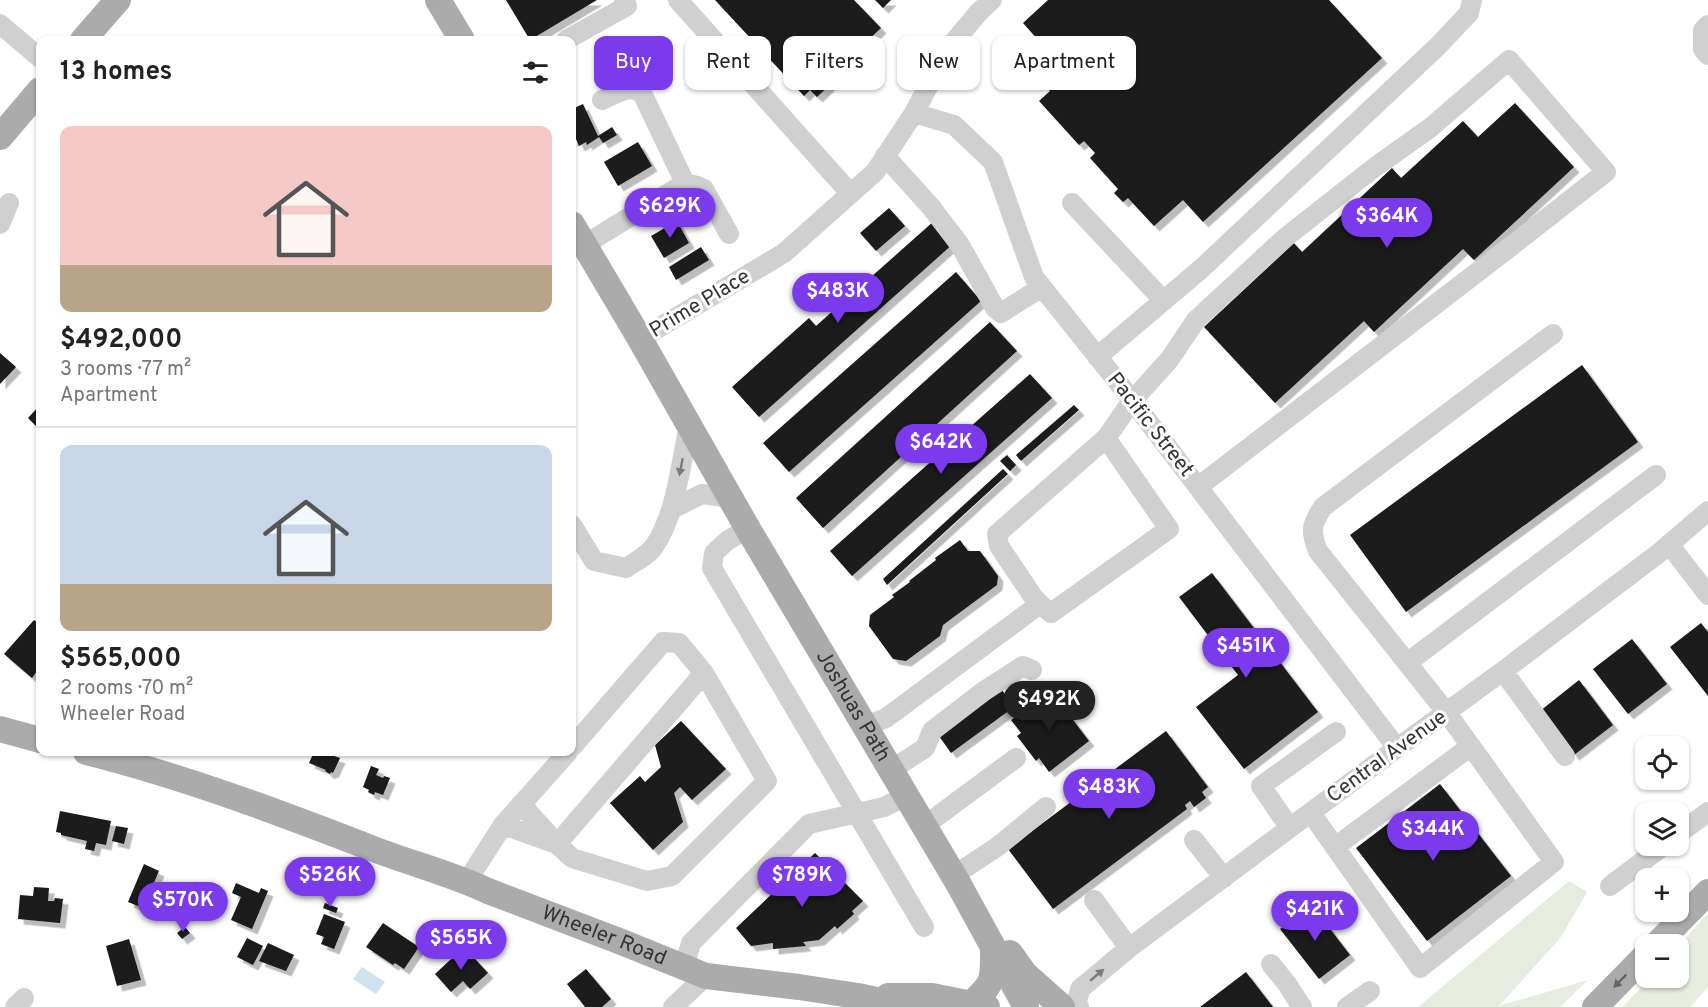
<!DOCTYPE html>
<meta charset="utf-8">
<style>
body{margin:0;font-family:Overpass,sans-serif;background:#f2f2f2;color:#222;height:100vh;display:flex;flex-direction:column;font-size:22px;white-space:nowrap}
*{box-sizing:border-box;margin:0}
p{font-size:20px;color:#767676}
.icon{flex:none;width:33px;height:33px;fill:none;stroke:currentColor;stroke-width:2;stroke-linecap:round;stroke-linejoin:round}
.map{position:relative;flex:1;overflow:hidden}
.side{position:absolute;left:36px;top:36px;width:540px;height:720px;display:flex;flex-direction:column;background:#fff;border-radius:12px;box-shadow:0 2px 4px #0004}
.side>*{flex:none}
.banner{position:absolute;left:594px;top:36px;width:570px;height:54px;display:flex;gap:12px}
.fabs{position:absolute;left:1635px;top:736px;display:grid;gap:12px}
.fabs a{display:grid;place-items:center;width:54px;height:54px;border-radius:12px;background:#fff;box-shadow:0 2px 4px #0004;font-size:30px}
.price{position:absolute;translate:-50% -51px;padding:0 14px;border-radius:21px;background:#7c3aed;color:#fff;font-size:20px;line-height:39px;filter:drop-shadow(0 2px 3px #0008)}
.price::after{content:'';position:absolute;left:50%;top:36px;width:18px;height:14px;margin-left:-9px;background:inherit;clip-path:polygon(0 0,100% 0,50% 100%)}
.price.on{background:#222;color:#fff}
ul{padding:0;list-style:none}
li{display:grid;align-content:center;gap:12px;height:318px;padding:0 24px}
li+li{border-top:2px solid #e0e0e0}
li span{display:grid;place-items:center;height:186px;border-radius:12px;color:#555}
li>.icon{margin-inline-start:auto}
span .icon{width:108px;height:108px;fill:#fffc;stroke-width:1}
li b{font-size:26px}
h2{display:flex;justify-content:space-between;align-items:center;height:72px;padding:0 24px;font-size:26px}
.pill{padding:0 21px;border-radius:12px;background:#fff;box-shadow:0 2px 4px #0004;font-size:21px;line-height:54px}
.pill.on{background:#7c3aed;color:#fff}
.map>svg:first-child{display:block}
.green{fill:#e6ecdf}
.water{fill:#cfe2ee}
.building{fill:#1a1a1a;filter:url(#shadow)}
.lines{fill:none;stroke-linecap:round;stroke-linejoin:round}
.minor{stroke:#d0d0d0;stroke-width:20}
.major{stroke:#ababab;stroke-width:26}
.oneway{fill:#7a7a7a}
.oneway2{fill:#636363}
.labels{text-anchor:middle;dominant-baseline:central;stroke-width:6;stroke-linejoin:round;paint-order:stroke}
.street-label{font-size:21px;fill:#333;stroke:#fff}
</style>
<div class="map">
<svg width="1708" height="1007" viewBox="0 0 1708 1007">
<defs>
<filter id="shadow"><feDropShadow dx="5.5" dy="5.5" stdDeviation="0" flood-color="#0004"/></filter>
</defs>
<rect width="100%" height="100%" fill="#fff"/>
<!-- green -->
<path class="green" d="M1569,881L1587,892L1561,937L1499,1006L1588,980L1560,1007H1418Z
M1708,913V987L1690,1007H1623L1650,978H1678L1679,946Z"/>
<!-- water -->
<path class="water" d="M362,967L385,982L376,994L353,979Z"/>
<!-- building -->
<path class="building" d="M506,0H597L530,40Z
M715,0H854L881,28L830,76L834,81L817,97L810,90L804,96Z
M875,0H891L883,8Z
M1048,0H1329L1382,58L1203,222L1183,200L1154,226L1128,198L1123,202L1114,193L1118,189L1090,158L1095,153L1084,141L1079,145L1039,101L1050,91L1028,67L1047,50L1023,23Z
M1515,103L1574,167L1474,260L1463,249L1374,332L1364,321L1275,403L1204,327L1294,243L1302,252L1392,168L1401,178L1463,121L1478,137Z
M583,104L598,136L612,127L617,135L603,143L599,137L587,145L586,142L579,146L576,139L572,141V134L574,133L572,128V109Z
M638,142L652,166L618,186L604,162Z
M889,208L905,226L876,251L860,233Z
M677,221L689,243L664,258L651,236Z
M934,221L954,243L759,417L732,387L809,318L816,326Z
M701,247L709,260L676,280L669,267Z
M956,272L981,301L789,472L763,443Z
M990,322L1017,351L823,528L796,498Z
M0,353L16,367L0,384Z
M1582,365L1638,442L1406,612L1350,535Z
M1030,374L1052,398L852,576L830,551Z
M40,405V428L39,429L28,418Z
M1074,405L1079,410L1021,461L1016,455Z
M1007,455L1016,465L1010,471L1000,461Z
M1003,469L1008,474L887,585L883,579Z
M960,540L968,551H980L998,576L997,585L943,625L940,636L906,661L893,659L869,626L870,615L894,597L892,595L910,582L909,581L936,560L935,558Z
M1212,573L1318,712L1244,769L1196,707L1238,675L1179,597Z
M34,620L38,623L40,620V654L37,658L40,661V667L32,678L4,654Z
M1701,623L1708,632V696L1670,647Z
M1632,639L1667,684L1628,714L1593,669Z
M1579,680L1613,725L1574,755L1540,711Z
M1002,690L1014,707L951,753L939,736Z
M1051,691L1089,741L1049,772L1039,758L1036,761L1017,736L1021,733L1011,720Z
M681,721L726,769L692,800L680,787L674,793L683,822L653,850L610,803L640,776L645,782L661,767L655,745Z
M1166,731L1208,787L1202,792L1206,798L1194,807L1190,801L1185,805L1187,809L1053,909L1008,849Z
M314,752H331V755L340,758L333,773L331,772L330,774L325,771L326,770L309,763Z
M371,766L379,769L376,775L383,778L384,776L390,778L383,795L375,792L374,795L368,792L369,790L363,787Z
M1440,784L1511,876L1427,941L1356,848Z
M60,811L111,821L106,845L96,843L94,851L85,849L87,841L61,835V833L56,832Z
M116,826L128,828L124,844L112,841Z
M815,853L863,901L852,911L854,914L837,929L835,926L819,940L803,942L806,946L773,949V943L751,946L736,928Z
M144,864L159,871L143,908L128,902Z
M236,883L259,893L261,888L268,891L252,929L231,920L241,897L232,893Z
M34,887L49,888L48,901H54L55,898L63,899L60,923L18,919L20,895L33,896Z
M325,903L338,908L336,913L323,908Z
M1311,904L1350,955L1319,979L1280,929Z
M324,914L345,922L334,949L321,944L324,937L316,934Z
M383,923L419,947L404,969L395,963L393,965L366,947Z
M185,927L190,933L182,939L177,933Z
M247,938L263,946L253,965L237,957Z
M129,939L141,980L117,986L106,946Z
M268,943L294,955L286,971L259,961Z
M464,947L488,973L470,989L463,981L451,992L435,974Z
M586,969L611,999L602,1007H585L567,984Z
M1246,972L1273,1007H1200Z"/>
<g class="lines">
<!-- minor -->
<path class="minor" d="M678,0L850,193
M0,24L40,58
M1708,25L1703,30V49L1708,55
M566,40L627,6L624,0
M602,100C616,94 633,82 643,95L685,183
M914,113L954,125L993,162L1034,277L1121,386L1397,748
M885,156L931,207L960,245L995,308L1001,313L1042,287
M1072,203L1164,301
M0,224L9,203
M584,245L685,183L697,186L704,189L729,234
M640,339L784,253L875,172L914,113L948,49L978,13L992,0
M1097,357L1201,269L1438,46L1469,13L1472,0
M672,509L702,494L731,498
M572,525L594,561L626,568C635,562 649,555 655,545C676,514 681,462 689,425
M748,529L728,540L714,553L712,568L924,927
M1669,544L1708,595
M1040,604L1034,598L999,546L997,534L1106,438
M1407,663L1656,475
M1503,671L1565,756
M865,726L886,718L1040,604L1051,613L1169,529L1106,438L1132,401L1169,360L1196,320L1286,237L1375,167L1430,128L1509,60L1606,172L1510,247L1198,487
M891,770L925,748L932,731L984,691L1023,666L1032,670
M521,804L557,844L572,858L647,881L672,876L767,781L704,673L679,643L663,642L572,747
M1311,813L1420,968L1554,862L1447,713L1318,551C1310,531 1311,525 1323,507L1553,334
M503,825L554,843
M924,826L1016,758
M1290,828L1261,786L1336,732
M1678,834L1708,812
M1194,840L1224,878
M557,844L704,673
M1335,847L1471,746
M953,876L997,847L1046,807
M467,881L503,825L568,752
M1610,886L1663,846
M1094,900L1129,948
M1271,964L1287,984L1302,1007
M684,967L691,943L809,824L884,807L906,796
M15,1007L24,998
M673,1007L706,976
M1079,1007L1077,1002L1080,989L1129,948L1397,748L1503,671L1659,553L1708,511
M1347,1007L1370,991"/>
<!-- major -->
<g class="major">
<path d="M438,0L462,40"/>
<path d="M83,40L118,0"/>
<path d="M0,137L40,90"/>
<path id="s1" d="M572,224L640,339L748,529L958,883L1026,1007"/>
<path d="M0,729L40,740"/>
<path id="s2" d="M86,752C185,777 281,813 376,850C413,864 452,874 488,891L619,941L706,976L799,987L858,996L908,1007"/>
<path d="M1656,945L1708,892"/>
<path d="M1010,953L1025,974L1062,1007"/>
<path d="M888,996H932L987,1007"/>
<path d="M971,1004C995,981 993,981 993,948"/>
<path d="M1595,1007L1646,955"/>
</g>
</g>
<!-- one-way arrows -->
<defs><path id="oneway-solid" d="M-6-.8H1V-3.2L6.5 0L1 3.2V.8H-6Z" transform="scale(1.5)"/></defs>
<g class="oneway">
<use href="#oneway-solid" transform="translate(681 467) rotate(101)"/>
<use href="#oneway-solid" transform="translate(1097 975) rotate(-40)"/>
</g>
<use class="oneway2" href="#oneway-solid" transform="translate(1620 981) rotate(134)"/>
<g class="labels">
<!-- street labels -->
<g class="street-label">
<text transform="translate(700 304) rotate(-31)">Prime Place</text>
<text transform="translate(1150 425) rotate(52)">Pacific Street</text>
<text stroke="none"><textPath href="#s1" startOffset="558">Joshuas Path</textPath></text>
<text transform="translate(1387 757) rotate(-36)">Central Avenue</text>
<text stroke="none"><textPath href="#s2" startOffset="550">Wheeler Road</textPath></text>
</g>
</g>
</svg>
<div class="fabs">
<a><svg class="icon" aria-label="locate" viewBox="0 0 24 24"><circle cx="12" cy="12" r="6"/><path d="M12 2v4M12 18v4M2 12h4M18 12h4"/></svg></a>
<a><svg class="icon" aria-label="layers" viewBox="0 0 24 24"><path d="M12 4l9 5-9 5-9-5zM3 14l9 5 9-5"/></svg></a>
<a>+</a>
<a>−</a>
</div>
<b class="price" style="left:670px;top:239px">$629K</b>
<b class="price" style="left:1387px;top:249px">$364K</b>
<b class="price" style="left:838px;top:324px">$483K</b>
<b class="price" style="left:941px;top:475px">$642K</b>
<b class="price" style="left:1246px;top:679px">$451K</b>
<b class="price on" style="left:1049px;top:732px">$492K</b>
<b class="price" style="left:1109px;top:820px">$483K</b>
<b class="price" style="left:1433px;top:862px">$344K</b>
<b class="price" style="left:330px;top:908px">$526K</b>
<b class="price" style="left:802px;top:908px">$789K</b>
<b class="price" style="left:183px;top:933px">$570K</b>
<b class="price" style="left:1315px;top:942px">$421K</b>
<b class="price" style="left:461px;top:971px">$565K</b>
<div class="banner">
<a class="pill on">Buy</a>
<a class="pill">Rent</a>
<a class="pill">Filters</a>
<a class="pill">New</a>
<a class="pill">Apartment</a>
</div>
<section class="side">
<h2>13 homes<svg class="icon" aria-label="filters" viewBox="0 0 24 24"><path d="M4 7h16M4 17h16"/><circle cx="9" cy="7" r="2"/><circle cx="15" cy="17" r="2"/></svg></h2>
<ul>
<li><span style="background:linear-gradient(#f6c9c9 75%,#b9a48a 0)"><svg class="icon" aria-label="home" viewBox="0 0 24 24"><path d="M3 11l9-7 9 7M6 9v11h12V9"/></svg></span><div><b>$492,000</b><p>3 rooms · 77 m²</p><p>Apartment</p></div></li>
<li><span style="background:linear-gradient(#c9d6e8 75%,#b9a48a 0)"><svg class="icon" aria-label="home" viewBox="0 0 24 24"><path d="M3 11l9-7 9 7M6 9v11h12V9"/></svg></span><div><b>$565,000</b><p>2 rooms · 70 m²</p><p>Wheeler Road</p></div></li>
</ul>
</section>
</div>
